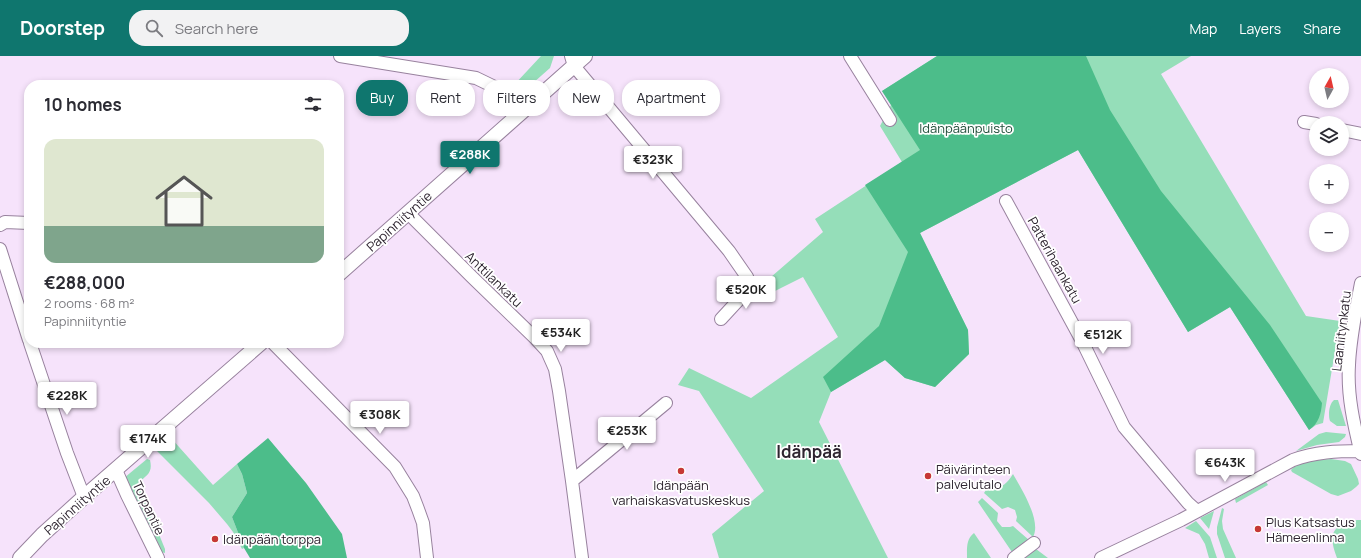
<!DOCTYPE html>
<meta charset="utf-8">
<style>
body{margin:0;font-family:Manrope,sans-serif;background:#f2f2f3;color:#2b2b33;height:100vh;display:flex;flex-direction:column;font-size:15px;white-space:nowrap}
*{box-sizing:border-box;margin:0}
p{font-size:13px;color:#7c7c81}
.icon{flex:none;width:22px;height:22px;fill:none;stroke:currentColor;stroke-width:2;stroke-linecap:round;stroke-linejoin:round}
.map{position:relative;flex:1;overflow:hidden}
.drawer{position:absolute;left:24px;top:24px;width:320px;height:268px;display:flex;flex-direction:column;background:#fff;border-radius:16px;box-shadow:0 2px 6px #0003}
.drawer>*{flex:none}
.banner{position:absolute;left:356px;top:24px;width:380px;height:36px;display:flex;gap:8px}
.needle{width:26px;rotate:8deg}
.buttons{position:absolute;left:1309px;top:12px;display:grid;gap:8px}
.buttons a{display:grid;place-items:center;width:40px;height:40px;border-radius:50%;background:#fff;box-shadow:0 2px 6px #0003;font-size:20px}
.price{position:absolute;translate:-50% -34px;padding:0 9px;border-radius:4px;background:#fff;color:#222;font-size:13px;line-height:26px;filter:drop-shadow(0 1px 2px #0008)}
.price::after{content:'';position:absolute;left:50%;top:24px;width:12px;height:9px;margin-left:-6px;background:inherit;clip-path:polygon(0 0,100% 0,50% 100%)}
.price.selected{background:#0f766e;color:#fff}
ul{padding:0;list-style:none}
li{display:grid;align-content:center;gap:8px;height:212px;padding:0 20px}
li span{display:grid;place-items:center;height:124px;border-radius:12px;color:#555}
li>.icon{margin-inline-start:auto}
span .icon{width:72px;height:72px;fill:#fffc;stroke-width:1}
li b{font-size:17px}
h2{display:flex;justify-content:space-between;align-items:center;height:48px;padding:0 20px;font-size:17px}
.chip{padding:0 14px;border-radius:16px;background:#fff;box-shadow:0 2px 6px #0003;font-size:14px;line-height:36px}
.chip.selected{background:#0f766e;color:#fff}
header{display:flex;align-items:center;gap:24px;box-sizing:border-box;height:56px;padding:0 20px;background:#0f766e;color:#fff}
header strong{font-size:19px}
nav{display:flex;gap:22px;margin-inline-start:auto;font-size:14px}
.search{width:280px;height:36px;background:#f2f2f3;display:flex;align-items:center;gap:10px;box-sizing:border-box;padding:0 14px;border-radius:16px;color:#7c7c81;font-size:15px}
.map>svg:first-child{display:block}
.green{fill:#95deb9}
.forest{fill:#4cbd8a}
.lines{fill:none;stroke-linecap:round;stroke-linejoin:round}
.minor-casing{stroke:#98829e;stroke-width:14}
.tertiary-casing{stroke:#98829e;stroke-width:16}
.minor{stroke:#fff;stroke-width:12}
.tertiary{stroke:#fff;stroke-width:14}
.poi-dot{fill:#c63835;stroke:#fff;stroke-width:1.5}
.labels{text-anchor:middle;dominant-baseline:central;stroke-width:3.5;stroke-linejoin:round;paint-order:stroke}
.park-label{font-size:13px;fill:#214f3a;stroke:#fff}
.street-label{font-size:13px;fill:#2e2530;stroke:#fff}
.poi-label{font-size:13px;fill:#2e2530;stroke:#fff;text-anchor:start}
.district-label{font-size:17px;font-weight:bold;fill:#2e2530;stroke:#fff}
</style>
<header>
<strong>Doorstep</strong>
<div class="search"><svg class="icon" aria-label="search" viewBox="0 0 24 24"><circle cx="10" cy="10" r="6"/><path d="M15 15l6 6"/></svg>Search here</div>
<nav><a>Map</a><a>Layers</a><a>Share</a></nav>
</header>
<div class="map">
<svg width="1361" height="502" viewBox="0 0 1361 502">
<rect width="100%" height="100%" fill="#f6e3fb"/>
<!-- green -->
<path class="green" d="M541,0H554L550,12L524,35L517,34L514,29Z
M937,0H1191L1161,18L1306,260L1340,265L1323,367L1316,369L1309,374L1230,251L1188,276L1078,94L920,177L968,274L969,298L935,331L905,322L885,304L831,336L819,366L888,502H719L712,478L764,435L699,335L678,329L689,312L751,342L838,281L803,221L765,240L764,227L823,176L815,163L902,106L880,70L891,49L882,35Z
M1334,344H1338L1346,370H1337L1330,365C1328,359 1329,348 1334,344Z
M1326,376L1346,378L1345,381L1339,386L1317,389L1296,395L1319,378Z
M171,382L213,429L237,408L242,418L247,437L232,461L244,492L242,493L233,476L227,468L209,447L157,395Z
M147,403L150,404C153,417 147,419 138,427L165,493V497L161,496L124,422Z
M1331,403L1345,405L1351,408L1358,423L1359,428L1356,431L1351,435L1338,440L1331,438L1292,416L1291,414C1300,404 1318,404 1331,403Z
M1013,418C1021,432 1042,465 1033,481L1016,465L1017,461L1015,454L1008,451L1002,453L984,437L988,431C1001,433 1006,429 1013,418Z
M1266,426L1268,429L1236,447L1235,443Z
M982,442L998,457L997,465L1002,471H1010L1013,470L1029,484L1014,499L978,446Z
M1222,452L1224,453L1222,465L1223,473L1236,502H1225L1217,478V471Z
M1214,455L1209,473L1200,462Z
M1357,464H1361V502H1337C1328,479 1331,469 1357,464Z
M1196,465L1210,481L1217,502H1209L1205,488L1199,478L1185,472Z
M974,477L991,502H967C967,493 966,483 974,477Z
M1036,493L1048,502H1025Z"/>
<!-- forest -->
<path class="forest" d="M937,0H1086L1110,54L1161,135L1270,269L1322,347C1321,358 1319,367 1309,374L1230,251L1188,276L1078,94L920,177L968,274L969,298L935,331L905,322L885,304L831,336L823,321L879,270L908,196L865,129L920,94L882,35Z
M268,382L306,427L342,478L347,502H250L244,492L232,461L247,437L242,418L237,408Z"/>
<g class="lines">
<defs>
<path id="minor" d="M340,0L476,22L507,37L523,54
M571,0L574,10L729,195L747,221L750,230L745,237L721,263
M850,0L890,64
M1304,66L1316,68
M1342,74L1361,78
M1006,145L1082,285L1124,371L1188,447L1197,455
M408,157L472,221L535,282L547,295L555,313L559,335L572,425L582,502
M0,169L5,166L29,167
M0,193L29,284
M1361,227C1356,254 1350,282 1349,309C1347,339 1354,369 1361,398
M30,287L67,397L84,441
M273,287L395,411L413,440L418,453L423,467L427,502
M116,414L127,439L158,502
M572,425L666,347
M1014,502L1034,487
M1101,502L1181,464L1293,404C1315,396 1337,395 1360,395"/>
<path id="tertiary" d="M339,218L585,0
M20,502L42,479L84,441L261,287"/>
</defs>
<!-- minor casing -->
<use href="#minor" class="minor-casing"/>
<!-- tertiary casing -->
<use href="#tertiary" class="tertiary-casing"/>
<!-- minor -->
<use href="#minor" class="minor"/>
<!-- tertiary -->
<use href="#tertiary" class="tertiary"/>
</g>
<!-- markers -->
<g class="poi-dot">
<circle cx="681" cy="415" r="4"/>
<circle cx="928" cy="420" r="4"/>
<circle cx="1258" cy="473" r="4"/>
<circle cx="215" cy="483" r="4"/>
</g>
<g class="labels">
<!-- park labels -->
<g class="park-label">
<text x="966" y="72">Idänpäänpuisto</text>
</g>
<!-- street labels -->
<g class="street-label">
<text transform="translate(399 165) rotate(-42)">Papinniityntie</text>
<text transform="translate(1055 204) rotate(61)">Patterihaankatu</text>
<text transform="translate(494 223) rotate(44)">Anttilankatu</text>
<text transform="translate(1341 275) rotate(-83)">Laaniitynkatu</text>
<text transform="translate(77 449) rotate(-41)">Papinniityntie</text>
<text transform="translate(149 452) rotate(65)">Torpantie</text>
</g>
<!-- poi labels -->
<g class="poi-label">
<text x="936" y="413">Päivärinteen<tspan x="936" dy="15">palvelutalo</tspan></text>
<text x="681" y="429" text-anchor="middle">Idänpään<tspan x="681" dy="15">varhaiskasvatuskeskus</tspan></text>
<text x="1266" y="466">Plus Katsastus<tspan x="1266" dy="15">Hämeenlinna</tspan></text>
<text x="223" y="483">Idänpään torppa</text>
</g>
<!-- district labels -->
<g class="district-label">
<text x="809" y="395">Idänpää</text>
</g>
</g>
</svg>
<div class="buttons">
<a><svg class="needle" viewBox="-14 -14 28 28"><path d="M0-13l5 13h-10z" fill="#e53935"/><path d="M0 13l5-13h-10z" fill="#7c7c81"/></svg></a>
<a><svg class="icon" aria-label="layers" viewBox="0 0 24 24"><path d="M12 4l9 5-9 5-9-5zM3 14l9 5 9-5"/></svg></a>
<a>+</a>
<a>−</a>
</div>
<b class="price selected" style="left:470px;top:119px">€288K</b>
<b class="price" style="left:653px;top:124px">€323K</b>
<b class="price" style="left:746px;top:254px">€520K</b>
<b class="price" style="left:561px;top:297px">€534K</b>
<b class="price" style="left:1103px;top:299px">€512K</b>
<b class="price" style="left:67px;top:360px">€228K</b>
<b class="price" style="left:380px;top:379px">€308K</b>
<b class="price" style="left:627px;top:395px">€253K</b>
<b class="price" style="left:148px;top:403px">€174K</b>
<b class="price" style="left:1225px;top:427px">€643K</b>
<div class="banner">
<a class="chip selected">Buy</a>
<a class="chip">Rent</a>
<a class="chip">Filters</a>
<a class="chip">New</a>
<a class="chip">Apartment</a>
</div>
<section class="drawer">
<h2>10 homes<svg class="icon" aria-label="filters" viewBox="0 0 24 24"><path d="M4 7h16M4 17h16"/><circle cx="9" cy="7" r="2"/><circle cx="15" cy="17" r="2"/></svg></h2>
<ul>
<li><span style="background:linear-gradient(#dfe7d0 70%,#7fa58c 0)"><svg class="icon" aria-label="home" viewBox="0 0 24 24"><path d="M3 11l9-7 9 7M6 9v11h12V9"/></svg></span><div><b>€288,000</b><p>2 rooms · 68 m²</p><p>Papinniityntie</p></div></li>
</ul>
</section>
</div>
